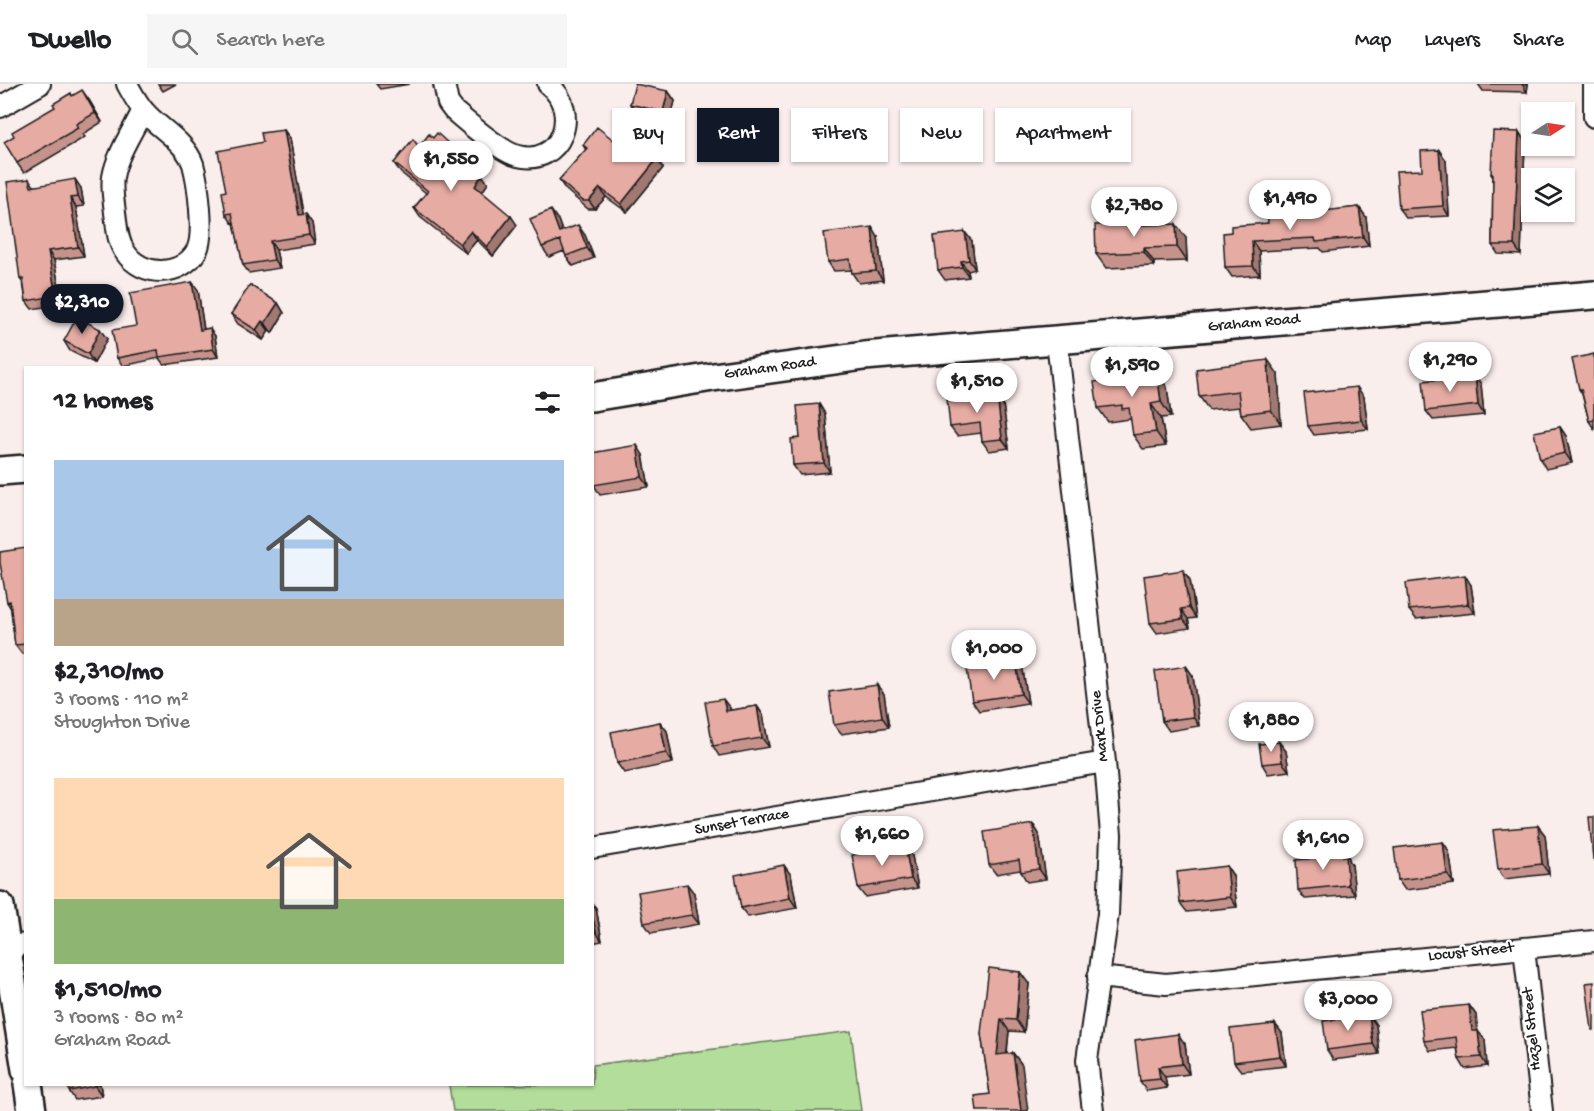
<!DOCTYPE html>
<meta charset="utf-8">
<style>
body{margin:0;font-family:"Gochi Hand",sans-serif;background:#f6f6f6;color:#202124;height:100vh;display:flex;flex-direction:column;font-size:22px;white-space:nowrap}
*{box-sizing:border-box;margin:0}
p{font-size:20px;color:#757577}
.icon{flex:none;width:33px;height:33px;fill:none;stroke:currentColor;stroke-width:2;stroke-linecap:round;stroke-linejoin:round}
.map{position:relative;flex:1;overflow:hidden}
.details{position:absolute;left:24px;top:282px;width:570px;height:720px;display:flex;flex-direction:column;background:#fff;border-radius:0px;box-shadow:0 2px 4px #0004}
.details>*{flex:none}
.top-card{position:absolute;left:612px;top:24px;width:570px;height:54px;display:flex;gap:12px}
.needle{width:39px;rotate:78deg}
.buttons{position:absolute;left:1521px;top:18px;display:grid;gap:12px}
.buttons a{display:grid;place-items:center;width:54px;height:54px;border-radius:0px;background:#fff;box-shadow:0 2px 4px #0004;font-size:30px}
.price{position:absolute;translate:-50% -51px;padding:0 14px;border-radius:21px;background:#fff;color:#222;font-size:20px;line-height:39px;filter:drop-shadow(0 2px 3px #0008)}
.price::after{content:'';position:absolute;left:50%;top:36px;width:18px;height:14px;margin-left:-9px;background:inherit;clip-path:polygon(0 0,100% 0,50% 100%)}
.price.current{background:#111827;color:#fff}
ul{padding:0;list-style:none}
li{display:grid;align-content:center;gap:12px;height:318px;padding:0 30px}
li span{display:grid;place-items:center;height:186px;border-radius:0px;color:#555}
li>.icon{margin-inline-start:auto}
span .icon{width:108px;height:108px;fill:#fffc;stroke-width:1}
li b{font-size:26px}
h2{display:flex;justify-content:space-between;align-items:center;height:72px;padding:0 30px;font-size:26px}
.chip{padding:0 21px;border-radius:0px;background:#fff;box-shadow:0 2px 4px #0004;font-size:21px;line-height:54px}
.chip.current{background:#111827;color:#fff}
header{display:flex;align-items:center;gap:36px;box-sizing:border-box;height:84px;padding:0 30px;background:#fff;border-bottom:2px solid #e0e0e0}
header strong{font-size:28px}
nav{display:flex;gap:33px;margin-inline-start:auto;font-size:21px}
.search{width:420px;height:54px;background:#f6f6f6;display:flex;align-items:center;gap:15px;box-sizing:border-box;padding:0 21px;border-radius:0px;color:#757577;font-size:22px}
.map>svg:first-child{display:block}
.green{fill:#b2dd9a;stroke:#677c5b;stroke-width:1.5}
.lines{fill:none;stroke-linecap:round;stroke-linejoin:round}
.street-casing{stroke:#1c1c1c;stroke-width:24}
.secondary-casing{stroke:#1c1c1c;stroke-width:32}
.street{stroke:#fff;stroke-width:20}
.secondary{stroke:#fff;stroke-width:27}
.wall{fill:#c6938c;stroke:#1c1c1c;stroke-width:1.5}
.shaded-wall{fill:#a17872;stroke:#1c1c1c;stroke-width:1.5}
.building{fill:#e6aba3;stroke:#1c1c1c;stroke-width:1.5}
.labels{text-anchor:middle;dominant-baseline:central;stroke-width:4.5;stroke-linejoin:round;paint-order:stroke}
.street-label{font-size:16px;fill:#1c1c1c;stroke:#fff}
</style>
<header>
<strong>Dwello</strong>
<div class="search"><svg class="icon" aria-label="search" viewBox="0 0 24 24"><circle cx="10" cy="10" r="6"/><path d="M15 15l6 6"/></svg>Search here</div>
<nav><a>Map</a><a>Layers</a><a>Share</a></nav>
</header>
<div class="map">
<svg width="1594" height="1027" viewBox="0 0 1594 1027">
<rect width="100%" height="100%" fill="#faeeed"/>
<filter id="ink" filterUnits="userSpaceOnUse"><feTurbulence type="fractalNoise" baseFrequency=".0167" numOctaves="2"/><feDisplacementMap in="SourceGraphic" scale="12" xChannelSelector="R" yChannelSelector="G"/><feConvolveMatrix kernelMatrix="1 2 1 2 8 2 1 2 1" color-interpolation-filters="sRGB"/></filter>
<g filter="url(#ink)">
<!-- green -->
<path class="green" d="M851,947L861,1027H453L449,1001L592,1000L593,981Z"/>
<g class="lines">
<defs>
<path id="street" d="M127,0C132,9 137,19 144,27C159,45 185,57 193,80C198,98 205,150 197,166C182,193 142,194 125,168C117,157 117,142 115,129C114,117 111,105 113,93C117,70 133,47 143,26
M444,0L448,19L454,27C468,39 501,68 518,72C561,83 582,28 548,0
M1594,0V33
M0,23L40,0
M1057,257L1105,678L1111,751L1108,830L1087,976L1093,1027
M592,764L1105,678
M7,863L26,860
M1524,864L1542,1027
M1098,893L1166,900L1594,857"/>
<path id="secondary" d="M592,313L713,293L864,272L1594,211
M0,387L26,385
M0,822L26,986
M28,1000L32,1027"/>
</defs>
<!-- street casing -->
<use href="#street" class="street-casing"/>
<!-- secondary casing -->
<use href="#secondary" class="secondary-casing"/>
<!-- street -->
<use href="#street" class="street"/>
<!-- secondary -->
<use href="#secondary" class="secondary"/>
</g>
<!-- wall -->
<path class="wall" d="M158,0H176L163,7Z
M376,0H410L380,5Z
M1478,0H1528L1527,8L1483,7Z
M668,7L675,17L670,37L637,30L630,20Z
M73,12L89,16L102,38L83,50L85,53L24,89L17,79Z
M284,46L290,55L303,130L312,139L315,160L276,166L280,184L249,189L243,181L234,138L232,139L226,130V107Z
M1519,48L1525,58L1521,171L1498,170L1492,161L1493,93L1491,90Z
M583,61L634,72L657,75L663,84L627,128L606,113L595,125H588L565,105L559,96L586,66Z
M456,69L453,72L488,99L482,108L517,141L493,172L477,156L466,169L420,133L414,124L426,109L400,88L394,79Z
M1446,76L1449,132L1406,134L1399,125L1422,86Z
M29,95L34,102L81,104L84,122L76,123L84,172L54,176L62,220L32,225L26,217L23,199L20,195Z
M1287,123L1293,131L1359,123L1366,133L1369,162L1323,168L1320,164L1259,167L1260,191L1232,193L1225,183L1231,148L1268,139Z
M558,136L562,147L585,151L594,174L573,182L566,172L564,167L549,173L542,163Z
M1145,141L1186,154L1187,177L1154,178V182L1106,184L1096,170Z
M878,153L883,196L859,199L852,189V186L834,187L828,178Z
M972,157L975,185L968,187L969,193L945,196L938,186Z
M192,198L198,206L204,245L215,252L218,273L164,281L159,274L123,282L117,274L136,242Z
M278,219L284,229L272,249L269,247L263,256L238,240L231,230Z
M107,255L94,279L70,267L64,257Z
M1594,270V345L1589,337L1582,310L1579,305Z
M1278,290L1281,340L1251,344L1241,330L1240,323L1209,326L1199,312Z
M1141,291L1167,303L1171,333L1161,334L1166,362L1143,365L1133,351L1132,338L1130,335L1108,338L1098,324Z
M1481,300L1484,331L1433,336L1426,327Z
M979,313L1003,320L1009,364L989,367L982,357L981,349L957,352L950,343Z
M1364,313L1368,345L1314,351L1308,342Z
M819,320L825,330L830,388L800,391L793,381L800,354Z
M1560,343L1566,352L1572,379L1546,385L1540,375Z
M643,371L649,403L600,411L594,401Z
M26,464V570H22L15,561L11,525L7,518Z
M1183,486L1190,496L1196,534L1188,535L1190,544L1157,549L1150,539Z
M1471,501L1475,529L1416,535L1409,526Z
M1186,582L1193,592L1199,642L1169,647L1162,637Z
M1023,586L1028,619L979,627L972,617Z
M884,610L889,643L841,650L834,641Z
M757,622L763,631L769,663L719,672L713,662L730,624L731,626Z
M660,638L667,647L673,679L624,689L617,679Z
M1279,658L1286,667L1289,687L1268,690L1262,680Z
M1033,740L1039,750L1046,795L1027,798L1020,786L996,790L989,781Z
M1538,742L1545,751L1549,790L1504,795L1498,785Z
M1443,758L1449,767L1454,800L1405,806L1398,796Z
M1342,764L1349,774V776L1352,781L1355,811L1305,815L1298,806Z
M912,772L918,804L865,813L858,804Z
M1227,782L1233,792L1237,823L1187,828L1180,819Z
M791,791L797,824L748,833L741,824Z
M694,809L699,840L651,849L644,839Z
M592,819L596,824L602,857L592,859Z
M1029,900L1024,948L1009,947L1007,970L1013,969L1022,981L990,1010L981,949Z
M1469,921L1476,931L1477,947L1485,956L1487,982L1465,985L1459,975L1457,964L1430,967L1424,957Z
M1369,931L1376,941L1379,970L1333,976L1327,966Z
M1275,940L1282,949L1286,982L1241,987L1234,978Z
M1185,960L1189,990L1165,993L1167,1004L1147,1007L1140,997Z
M68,1000H100L102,1012L75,1016L69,1007Z"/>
<!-- shaded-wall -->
<path class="shaded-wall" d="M1522,0H1528L1527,8Z
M82,6L89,16L102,38L95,29Z
M668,7L675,17L670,37L663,28Z
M284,46L290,55L305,140L299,131Z
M1519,48L1525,58L1521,171L1514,161Z
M449,60L456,69L451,75L445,66Z
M1439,66L1446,76L1449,132L1443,122Z
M657,75L663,84L627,128L621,120Z
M482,91L488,99L481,110L475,102Z
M75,95L81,104L84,122L78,113Z
M600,104L606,113L595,125L589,117Z
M70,114L76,123L84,172L78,163Z
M1287,123L1294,132L1287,131Z
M1359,123L1366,133L1369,162L1363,153Z
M551,126L558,136L566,158L559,148Z
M306,130L312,139L315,160L309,151Z
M511,132L517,141L493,172L487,163Z
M1176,140L1186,154L1187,177L1177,163Z
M578,141L585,151L594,174L587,164Z
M872,143L878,153L883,196L876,187Z
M471,147L477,156L466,169L460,160Z
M965,148L972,157L975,185L969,176Z
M270,157L276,166L280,184L274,176Z
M1252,157L1259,167L1260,191L1253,182Z
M1144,164L1154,178V182L1144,168Z
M48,167L54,176L62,220L56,212Z
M961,177L968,187L969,193L962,183Z
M192,198L198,206L205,254L200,246Z
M278,219L284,229L272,249L265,239Z
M262,237L269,247L263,256L256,246Z
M210,244L215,252L218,273L213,265Z
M100,245L107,255L94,279L88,270Z
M1268,276L1278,290L1281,340L1271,326Z
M1157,289L1167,303L1171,333L1161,318Z
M1475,291L1481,300L1484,331L1478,321Z
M1357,303L1364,313L1368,345L1361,336Z
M997,310L1003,320L1009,364L1002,355Z
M819,320L825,330L830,388L824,379Z
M1151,320L1161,334L1166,362L1156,348Z
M1560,343L1566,352L1572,379L1565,369Z
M637,361L643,371L649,403L642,393Z
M1183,486L1190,496L1196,534L1189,524Z
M1465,491L1471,501L1475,529L1468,520Z
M1181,525L1188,535L1190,544L1183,535Z
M1016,577L1023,586L1028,619L1021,610Z
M1186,582L1193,592L1199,642L1193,633Z
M877,601L884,610L889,643L882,633Z
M723,615L730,624L733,637L726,627Z
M757,622L763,631L769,663L762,654Z
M660,638L667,647L673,679L666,669Z
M1279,658L1286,667L1289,687L1282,678Z
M1033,740L1039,750L1046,795L1039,785Z
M1538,742L1545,751L1549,790L1542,780Z
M1443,758L1449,767L1454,800L1447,790Z
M905,762L912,772L918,804L911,795Z
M1342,764L1349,774V776L1352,781L1355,811L1348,801Z
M784,781L791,791L797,824L790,814Z
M1227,782L1233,792L1237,823L1230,813Z
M687,800L694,809L699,840L692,831Z
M592,819L596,824L602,857L596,848L592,831Z
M1020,888L1029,900L1024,948L1016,936Z
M1469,921L1476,931L1479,957L1472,947Z
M1369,931L1376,941L1379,970L1373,960Z
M1001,935L1009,947L1005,984L997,971Z
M1275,940L1282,949L1286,982L1280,972Z
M1478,947L1485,956L1487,982L1481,973Z
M1178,950L1185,960L1189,990L1182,980Z
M1013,969L1022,981L1028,1027H1021Z
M1158,983L1165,993L1167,1004L1160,995Z
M95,1000H100L102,1012L95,1002Z"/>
<!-- building -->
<path class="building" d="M635,0L668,7L663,28L630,20Z
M82,6L95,29L76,40L78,44L17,79L4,58L14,52L12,48L55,23L53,20L71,9L72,12Z
M597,43L634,72L641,62L657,75L621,120L600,104L589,117H583L559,96L587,64L583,61Z
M284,46L299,131L306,130L309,151L270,157L274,176L243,181L232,129L226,130L222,108L226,107L218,67L263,58L261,49Z
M1493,47L1519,48L1514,161H1492L1493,90H1491Z
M437,49L449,60L445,66L482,91L475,102L511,132L487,163L471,147L460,160L414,124L428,107L394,79L413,55L419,63L429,50L433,54Z
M1439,66L1443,122L1399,125L1396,87L1422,86L1421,67Z
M29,95L31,103L75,95L78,113L70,114L78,163L48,167L56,212L26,217L23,195H20L7,98Z
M1287,123V131L1359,123L1363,153L1316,158L1315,154L1252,157L1253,182L1225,183L1223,149L1231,148V142L1268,139L1267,124Z
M551,126L559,148L578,141L587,164L566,172L560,156L542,163L530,135Z
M1143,139V141L1176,140L1177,163L1144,164V168L1096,170L1095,141Z
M872,143L876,187L852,189L850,175L828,178L824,149Z
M965,148L969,176L961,177L962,183L938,186L934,152Z
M192,198L200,246L210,244L213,265L159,273L158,266L117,274L112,246L136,242L130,209Z
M250,201L278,219L265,239L262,237L256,246L231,230Z
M77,233L100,245L88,270L64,257Z
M1594,270V336L1589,337L1581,305H1579L1572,275Z
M1268,276L1271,326L1241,330L1238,307L1199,312L1196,285Z
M1137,285L1138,291L1157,289L1161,318L1151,320L1156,348L1133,351L1129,324L1122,325V321L1098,324L1094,298L1118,294L1117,288Z
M1475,291L1478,321L1426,327L1423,297Z
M1357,303L1361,336L1308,342L1304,309Z
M977,310L979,313L997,310L1002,355L982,357L980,339L950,343L947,314Z
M819,320L824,379L793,381L791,355L800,354L797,322Z
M1560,343L1565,369L1540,375L1534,348Z
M637,361L642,393L594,401L592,394V369Z
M26,464V560L15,561L10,517L7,518L0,479V468Z
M1183,486L1189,524L1181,525L1183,535L1150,539L1144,492Z
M1465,491L1468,520L1409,526L1406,499Z
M1016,577L1021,610L972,617L967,585Z
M1186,582L1193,633L1162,637L1155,587Z
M877,601L882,633L834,641L829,608Z
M723,615L726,627L757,622L762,654L713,662L705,618Z
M660,638L666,669L617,679L611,648Z
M1279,658L1282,678L1262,680L1259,660Z
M1589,733H1594V775H1593Z
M1033,740L1039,785L1021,788L1019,776L989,781L984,748Z
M1538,742L1542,780L1498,785L1493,746Z
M1443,758L1447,790L1398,796L1394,764Z
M905,762L911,795L858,804L852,771Z
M1342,764L1343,772L1346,771L1348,801L1298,806L1296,776L1325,773V766Z
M784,781L790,814L741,824L735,791Z
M1227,782L1230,813L1180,819L1177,788Z
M687,800L692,831L644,839L638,808Z
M592,831L596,848H592Z
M989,884L1020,888L1016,936L1001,935L997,971L1013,969L1021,1027H977L975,1012L990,1010L981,949Z
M1594,898V946H1592L1586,899Z
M1469,921L1472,947H1478L1481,973L1459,975L1456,953L1424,957L1420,926Z
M1369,931L1373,960L1327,966L1323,937Z
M1275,940L1280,972L1234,978L1230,945Z
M1178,950L1182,980L1158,983L1160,995L1140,997L1135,956Z
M68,1000H95V1002L69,1007Z"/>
</g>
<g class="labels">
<!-- street labels -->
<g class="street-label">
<text transform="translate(1254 240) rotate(-5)">Graham Road</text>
<text transform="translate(770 285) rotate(-8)">Graham Road</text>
<text transform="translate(1101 642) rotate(-96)">Mark Drive</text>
<text transform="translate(742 739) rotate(-10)">Sunset Terrace</text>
<text transform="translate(1471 869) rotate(-6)">Locust Street</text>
<text transform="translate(1533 945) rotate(-96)">Hazel Street</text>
</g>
</g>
</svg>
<div class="buttons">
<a><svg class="needle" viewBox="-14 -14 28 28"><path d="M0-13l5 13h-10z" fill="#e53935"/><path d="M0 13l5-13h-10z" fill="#757577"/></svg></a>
<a><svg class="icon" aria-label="layers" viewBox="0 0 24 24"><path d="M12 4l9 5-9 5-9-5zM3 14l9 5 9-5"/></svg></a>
</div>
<b class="price" style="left:451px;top:108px">$1,550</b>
<b class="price" style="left:1290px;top:147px">$1,490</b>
<b class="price" style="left:1134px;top:154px">$2,780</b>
<b class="price current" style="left:82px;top:251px">$2,310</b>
<b class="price" style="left:1450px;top:309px">$1,290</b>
<b class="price" style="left:1132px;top:314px">$1,590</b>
<b class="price" style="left:977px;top:330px">$1,510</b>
<b class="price" style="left:994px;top:597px">$1,000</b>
<b class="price" style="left:1271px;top:669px">$1,880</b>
<b class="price" style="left:882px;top:783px">$1,660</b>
<b class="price" style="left:1323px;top:787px">$1,610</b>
<b class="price" style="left:1348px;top:948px">$3,000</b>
<div class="top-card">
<a class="chip">Buy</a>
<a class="chip current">Rent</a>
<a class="chip">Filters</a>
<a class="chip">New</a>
<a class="chip">Apartment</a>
</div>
<section class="details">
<h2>12 homes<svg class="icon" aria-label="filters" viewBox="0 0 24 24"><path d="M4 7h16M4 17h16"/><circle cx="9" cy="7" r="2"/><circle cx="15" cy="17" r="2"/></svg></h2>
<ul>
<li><span style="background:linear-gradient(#a9c7e8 75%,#b9a48a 0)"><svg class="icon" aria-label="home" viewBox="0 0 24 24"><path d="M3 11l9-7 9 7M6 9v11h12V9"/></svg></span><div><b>$2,310/mo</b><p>3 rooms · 110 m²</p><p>Stoughton Drive</p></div></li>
<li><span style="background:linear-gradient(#ffd9b3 65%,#8fb573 0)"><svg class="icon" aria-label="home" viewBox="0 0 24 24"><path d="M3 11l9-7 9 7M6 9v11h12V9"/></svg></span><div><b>$1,510/mo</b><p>3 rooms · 80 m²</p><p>Graham Road</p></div></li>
</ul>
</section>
</div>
